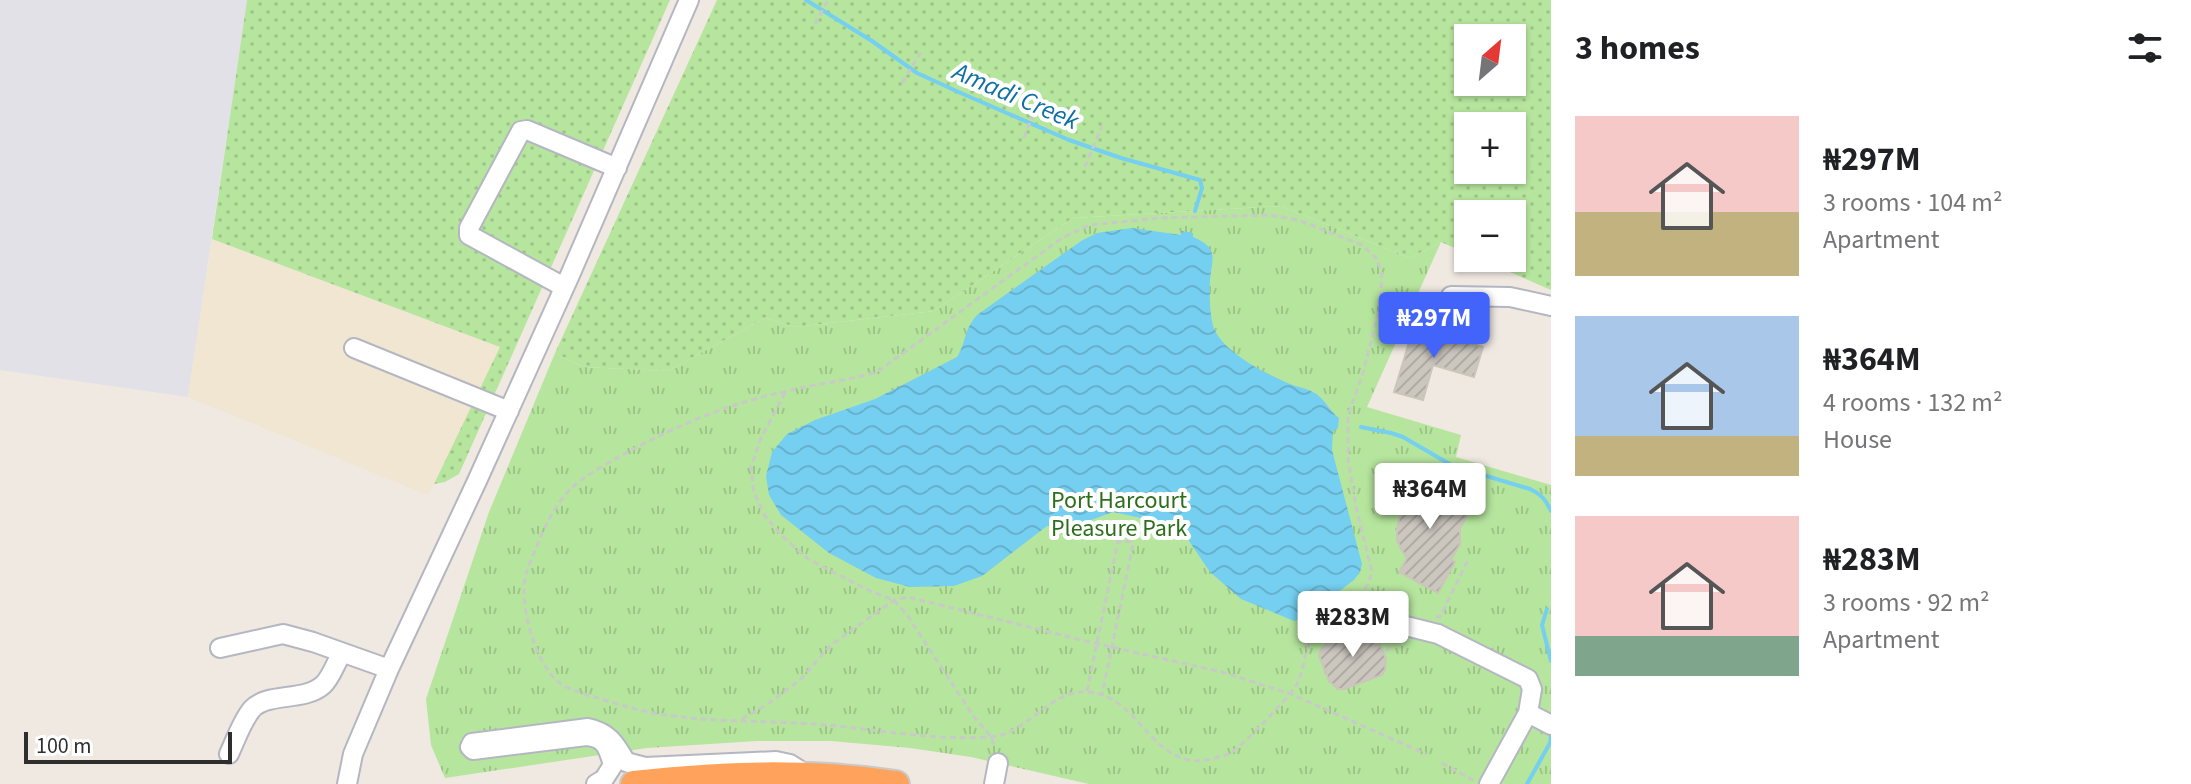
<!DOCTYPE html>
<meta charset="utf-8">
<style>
body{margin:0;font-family:"Source Sans 3",sans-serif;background:#f2f2f2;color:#202124;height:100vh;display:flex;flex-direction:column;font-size:30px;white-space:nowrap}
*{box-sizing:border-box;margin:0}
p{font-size:26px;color:#757577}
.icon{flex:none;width:44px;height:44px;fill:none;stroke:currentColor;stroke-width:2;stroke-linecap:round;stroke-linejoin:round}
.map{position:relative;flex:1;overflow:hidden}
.drawer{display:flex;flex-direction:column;background:#fff;width:640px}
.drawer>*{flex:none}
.needle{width:52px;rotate:28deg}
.fabs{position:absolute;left:1454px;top:24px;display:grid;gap:16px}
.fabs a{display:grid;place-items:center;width:72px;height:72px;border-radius:0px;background:#fff;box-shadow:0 2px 6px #0004;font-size:40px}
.scale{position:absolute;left:24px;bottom:20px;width:208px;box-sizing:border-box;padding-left:8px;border:4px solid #2e2e2e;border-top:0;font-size:22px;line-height:28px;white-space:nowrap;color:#2e2e2e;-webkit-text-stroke:6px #fff;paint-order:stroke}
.price{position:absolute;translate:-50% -68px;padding:0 18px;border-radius:8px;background:#fff;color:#222;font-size:26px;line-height:52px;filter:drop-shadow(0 2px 4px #0008)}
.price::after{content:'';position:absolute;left:50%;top:48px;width:24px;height:18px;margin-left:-12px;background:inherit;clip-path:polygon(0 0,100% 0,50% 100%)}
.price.active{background:#4264fb;color:#fff}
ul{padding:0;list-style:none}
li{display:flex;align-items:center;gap:24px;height:200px;padding:0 24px}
li span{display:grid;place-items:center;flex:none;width:224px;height:160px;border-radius:0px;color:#555}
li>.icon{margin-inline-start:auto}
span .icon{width:96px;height:96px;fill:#fffc;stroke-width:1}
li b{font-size:34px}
h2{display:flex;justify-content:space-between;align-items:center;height:96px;padding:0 24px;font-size:34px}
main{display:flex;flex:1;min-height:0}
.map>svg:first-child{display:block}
.industrial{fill:#e3e1e8}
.education{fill:#f0e6d1}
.grass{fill:url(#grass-dots);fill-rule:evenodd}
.park{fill:url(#park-tufts)}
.water{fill:url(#water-waves)}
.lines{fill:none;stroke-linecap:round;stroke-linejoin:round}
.stream{stroke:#75cff0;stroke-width:4}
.building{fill:url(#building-hatch);stroke:#cbc5ba;stroke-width:2}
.minor-casing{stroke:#b4b7c1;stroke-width:22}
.highway-casing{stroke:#c9c9c9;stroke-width:30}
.path{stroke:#c9c9c9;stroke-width:3;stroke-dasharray:6 4;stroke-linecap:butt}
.minor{stroke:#fff;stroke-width:18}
.highway{stroke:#ffa35c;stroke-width:26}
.labels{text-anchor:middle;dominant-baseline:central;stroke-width:8;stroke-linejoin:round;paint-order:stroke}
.park-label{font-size:24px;fill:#2c6e1b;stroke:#fff}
.water-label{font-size:26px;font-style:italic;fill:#0d6fa3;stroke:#fff}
</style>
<main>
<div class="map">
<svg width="1551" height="784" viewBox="0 0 1551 784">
<defs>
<pattern id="grass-dots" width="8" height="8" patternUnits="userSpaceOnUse" patternTransform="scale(2)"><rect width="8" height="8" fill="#b6e59e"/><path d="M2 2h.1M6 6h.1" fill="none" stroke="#9dc588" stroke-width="1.8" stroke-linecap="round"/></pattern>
<pattern id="park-tufts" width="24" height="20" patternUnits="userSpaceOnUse" patternTransform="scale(2)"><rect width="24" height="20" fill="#b6e59e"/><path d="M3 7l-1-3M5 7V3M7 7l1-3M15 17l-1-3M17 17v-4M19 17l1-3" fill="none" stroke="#9dc588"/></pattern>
<pattern id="water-waves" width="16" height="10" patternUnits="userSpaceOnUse" patternTransform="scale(2)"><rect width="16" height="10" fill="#75cff0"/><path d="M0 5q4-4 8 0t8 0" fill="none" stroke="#66b2ce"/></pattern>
<pattern id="building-hatch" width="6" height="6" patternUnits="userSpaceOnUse" patternTransform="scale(2)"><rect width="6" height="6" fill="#cbc7bf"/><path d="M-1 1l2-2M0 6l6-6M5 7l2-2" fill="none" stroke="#afaba4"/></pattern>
</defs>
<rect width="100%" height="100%" fill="#efe9e1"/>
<!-- industrial -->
<path class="industrial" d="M0,0H247L188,397L0,370Z"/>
<!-- education -->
<path class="education" d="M212,239L501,347L428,495L188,397Z"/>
<!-- grass -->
<path class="grass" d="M247,0H670L459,474L445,482L434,484L500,347L212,239Z
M717,0H1551V290L1478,258H1512V214H1468V254L1441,242L1410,258L1281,206L1073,218L934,311L795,327L765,318L668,371L583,367L555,353ZM1468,38H1512V82H1468ZM1468,126H1512V170H1468Z"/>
<!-- park -->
<path class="park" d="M1281,206L1410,258L1441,242L1367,407L1461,435L1456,457L1551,485V784H1089L971,757L910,748L831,741H757L647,748L445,778L431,745L426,699L489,512L555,353L583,367L668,371L765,318L795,327L934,311L1073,218Z"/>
<!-- water -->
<path class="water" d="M1132,228L1181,235L1182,231L1193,233V237C1221,249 1211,259 1210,282C1209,293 1210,322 1215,331C1227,354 1266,374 1290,384C1297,387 1306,388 1313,392C1324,397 1329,411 1339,418L1338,428L1333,431L1332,450L1362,564L1360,572L1354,580L1304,618L1294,621L1241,599L1210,572L1187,538L1150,520L1113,512L1072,527L1047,526L982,576L954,586L910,587L876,578L829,553L781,515L769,495L766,476L772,452L787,434L815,420L875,399L957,357C967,340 963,331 977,315L1081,241L1097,233Z"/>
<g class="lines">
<!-- stream -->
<path class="stream" d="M806,0L872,41L917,73L963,94L1069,140L1121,158L1200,180L1202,188L1195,211
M1361,427L1391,433L1403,437L1453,466L1530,489C1542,495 1546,500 1551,511
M1547,609L1542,625L1551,661
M1527,784L1550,743L1551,735"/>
</g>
<!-- building -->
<path class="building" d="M1414,326L1483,347L1474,377L1433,365L1423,400L1394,392Z
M1405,474L1452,500L1459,487L1477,498L1460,528V544L1451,560L1455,562L1438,593L1399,572L1407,558L1401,549L1397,540V530L1399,519L1407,508L1391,499Z
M1365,629L1372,632L1377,637L1386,659L1385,670L1382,675L1344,689H1338L1329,681L1319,655L1321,649L1328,642Z"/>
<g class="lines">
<defs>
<path id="minor" d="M564,287L469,235V228L521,131L527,130L617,168
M1451,296L1510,297L1551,306
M354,348L509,411
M1406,626L1438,634L1528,679L1532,689L1528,713L1489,784
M220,648L283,634L313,642L389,669
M1528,713L1551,725
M229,754C236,739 242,721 252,709C268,692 304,702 323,685C331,678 336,662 342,653
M347,784L353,754L389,669L477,481L570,275L689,0
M596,784L604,779L613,765C608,748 605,737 586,736L473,750L470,747L472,743L588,728C609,732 616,745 626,762L645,767L776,761L790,764L801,771
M994,784L998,763"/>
<path id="highway" d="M634,784C723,774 807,771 896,784"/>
</defs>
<!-- minor casing -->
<use href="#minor" class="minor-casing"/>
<!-- highway casing -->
<use href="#highway" class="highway-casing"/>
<!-- path -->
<path class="path" d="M815,24L828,0
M902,83L921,52
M1024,138L1037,103
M1085,167L1102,126
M785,393L761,438L751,467L754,492L765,516L782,536L808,559L870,591L894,600L907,615L974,717L992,738L994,747
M1360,597C1344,608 1325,618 1314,634C1304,648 1305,667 1298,682C1293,694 1243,745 1232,752C1228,755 1223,756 1218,757C1153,779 1144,696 1088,692C1049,689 1027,735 990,737C931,741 871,728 813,724C757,720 699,723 644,711C629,708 615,703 601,699C588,695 571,691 560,683C535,665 518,603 526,574C528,567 531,560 534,553C542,533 551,512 565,495C580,477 605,465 626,453C676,426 727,404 783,392C814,384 846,381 877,372L1062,238L1089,225L1159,218L1270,215L1298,220L1362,245L1377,259L1382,274L1380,306L1363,373L1348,415V459L1357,512L1372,571L1369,582L1360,597L1375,613L1392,620
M1436,617H1440L1469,558
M1386,651L1397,640
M1087,691L1118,541L1131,542L1133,544L1102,695
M742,719L765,706L801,679L831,645L894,600L908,597L1098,644L1222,672L1291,694L1426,754
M1442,763L1476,782"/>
<!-- minor -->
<use href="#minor" class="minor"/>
<!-- highway -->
<use href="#highway" class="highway"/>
</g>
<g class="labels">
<!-- park labels -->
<g class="park-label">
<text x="1119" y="500">Port Harcourt<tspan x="1119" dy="28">Pleasure Park</tspan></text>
</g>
<!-- water labels -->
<g class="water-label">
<text transform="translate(1016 96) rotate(23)">Amadi Creek</text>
</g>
</g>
</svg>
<div class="fabs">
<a><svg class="needle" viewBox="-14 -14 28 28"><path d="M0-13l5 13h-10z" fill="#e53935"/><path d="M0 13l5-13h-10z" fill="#757577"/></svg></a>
<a>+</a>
<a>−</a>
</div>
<div class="scale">100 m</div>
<b class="price active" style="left:1434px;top:360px">₦297M</b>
<b class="price" style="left:1430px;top:531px">₦364M</b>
<b class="price" style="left:1353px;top:659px">₦283M</b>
</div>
<section class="drawer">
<h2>3 homes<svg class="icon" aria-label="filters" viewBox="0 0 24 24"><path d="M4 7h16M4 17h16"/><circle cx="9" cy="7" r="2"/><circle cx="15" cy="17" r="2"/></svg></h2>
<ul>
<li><span style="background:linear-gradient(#f6c9c9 60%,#c2b280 0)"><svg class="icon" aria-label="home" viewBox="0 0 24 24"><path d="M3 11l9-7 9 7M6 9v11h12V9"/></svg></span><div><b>₦297M</b><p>3 rooms · 104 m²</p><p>Apartment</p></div></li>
<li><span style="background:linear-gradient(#a9c7e8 75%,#c2b280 0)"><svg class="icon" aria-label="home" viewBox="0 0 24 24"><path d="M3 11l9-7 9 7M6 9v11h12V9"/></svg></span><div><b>₦364M</b><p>4 rooms · 132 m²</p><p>House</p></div></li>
<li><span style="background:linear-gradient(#f6c9c9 75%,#7fa58c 0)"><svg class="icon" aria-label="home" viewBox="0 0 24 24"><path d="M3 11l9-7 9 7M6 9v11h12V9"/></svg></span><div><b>₦283M</b><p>3 rooms · 92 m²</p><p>Apartment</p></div></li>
</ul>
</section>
</main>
